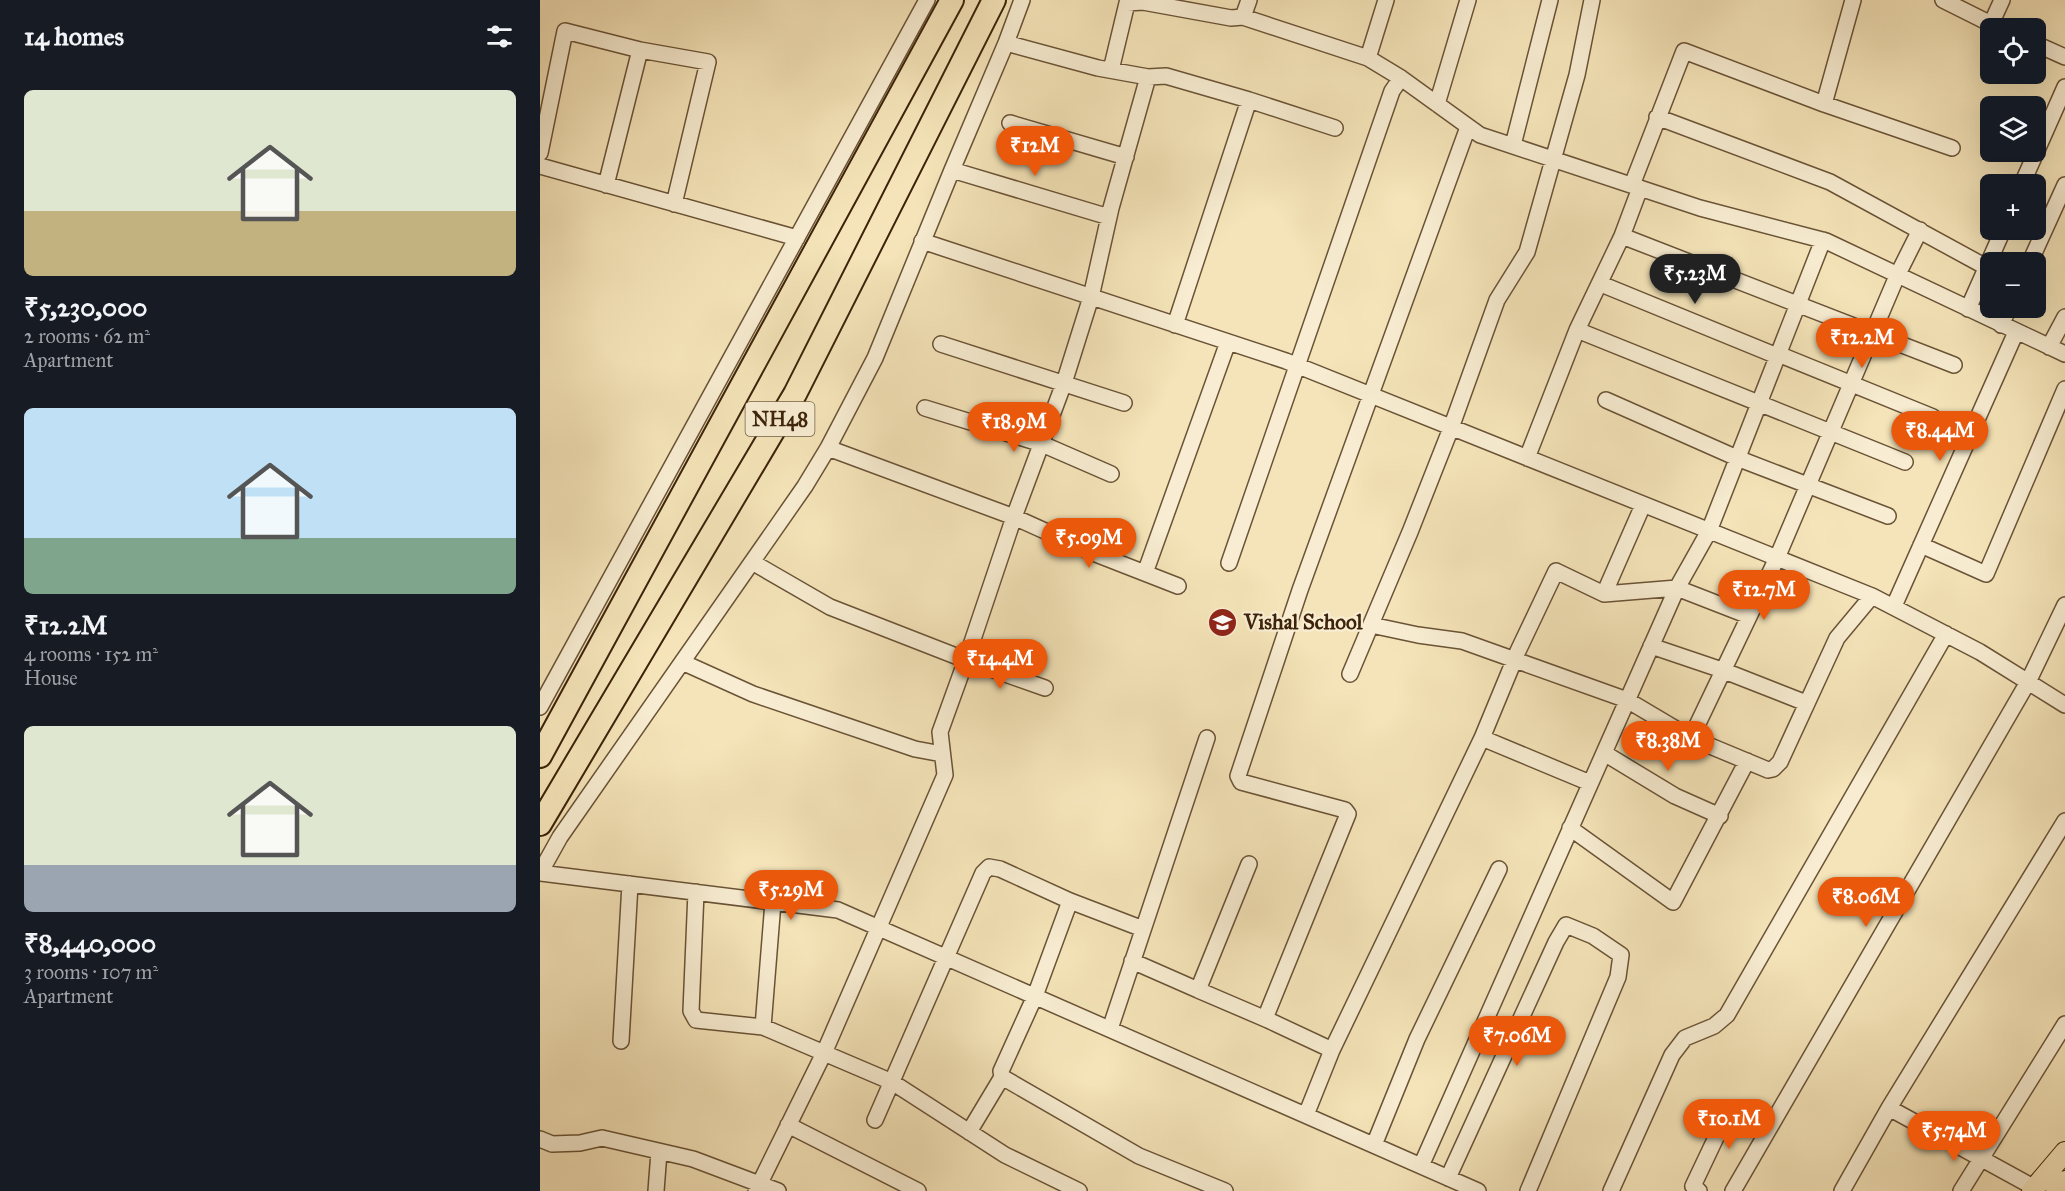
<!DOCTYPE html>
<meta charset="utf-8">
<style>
body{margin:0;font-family:"IM FELL Great Primer",serif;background:#242831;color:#f1f3f6;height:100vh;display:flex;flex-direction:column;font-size:22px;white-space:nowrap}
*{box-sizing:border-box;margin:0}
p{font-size:20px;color:#9ea1a6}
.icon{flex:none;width:33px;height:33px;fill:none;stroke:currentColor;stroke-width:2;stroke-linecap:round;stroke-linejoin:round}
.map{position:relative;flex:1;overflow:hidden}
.sheet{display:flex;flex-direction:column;background:#171b24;width:540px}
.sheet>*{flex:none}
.controls{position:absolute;left:1440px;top:18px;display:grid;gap:12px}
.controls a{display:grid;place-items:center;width:66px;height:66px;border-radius:9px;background:#171b24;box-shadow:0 6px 24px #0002;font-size:30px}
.price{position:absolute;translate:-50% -51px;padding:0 14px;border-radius:21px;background:#ea580c;color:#fff;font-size:20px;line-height:39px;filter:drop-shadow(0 2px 3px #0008)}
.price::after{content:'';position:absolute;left:50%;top:36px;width:18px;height:14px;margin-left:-9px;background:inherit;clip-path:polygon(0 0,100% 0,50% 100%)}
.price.selected{background:#222;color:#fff}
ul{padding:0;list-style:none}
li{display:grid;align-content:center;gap:12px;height:318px;padding:0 24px}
li span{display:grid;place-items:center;height:186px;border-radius:9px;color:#555}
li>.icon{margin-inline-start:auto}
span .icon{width:108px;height:108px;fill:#fffc;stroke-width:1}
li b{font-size:26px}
h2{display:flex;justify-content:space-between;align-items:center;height:72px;padding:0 24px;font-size:26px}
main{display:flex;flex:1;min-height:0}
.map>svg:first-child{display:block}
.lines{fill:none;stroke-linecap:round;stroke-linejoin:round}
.minor-casing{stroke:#6a5336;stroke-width:18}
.major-casing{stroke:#3c230a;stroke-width:22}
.highway-casing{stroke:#3c230a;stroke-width:26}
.minor{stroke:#f8edd2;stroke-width:15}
.major{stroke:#f5e4b9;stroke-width:20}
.highway{stroke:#f5e4b9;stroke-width:22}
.labels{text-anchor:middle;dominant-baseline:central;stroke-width:4.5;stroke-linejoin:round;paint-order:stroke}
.shield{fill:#f8edd2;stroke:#746046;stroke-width:1.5}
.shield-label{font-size:20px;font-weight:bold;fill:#3c230a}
.poi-label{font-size:21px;font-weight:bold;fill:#3c230a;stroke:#f8edd2;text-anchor:start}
</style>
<main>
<section class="sheet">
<h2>14 homes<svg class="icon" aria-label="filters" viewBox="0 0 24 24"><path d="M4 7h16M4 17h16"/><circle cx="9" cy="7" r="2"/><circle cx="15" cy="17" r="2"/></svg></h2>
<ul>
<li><span style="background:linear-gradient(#dfe7d0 65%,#c2b280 0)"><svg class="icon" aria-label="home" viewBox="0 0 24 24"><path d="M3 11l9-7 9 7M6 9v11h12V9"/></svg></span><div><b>₹5,230,000</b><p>2 rooms · 62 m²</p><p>Apartment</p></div></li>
<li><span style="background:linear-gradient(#bfe0f5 70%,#7fa58c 0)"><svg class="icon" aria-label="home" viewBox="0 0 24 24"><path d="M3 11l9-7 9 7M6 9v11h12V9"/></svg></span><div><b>₹12.2M</b><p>4 rooms · 152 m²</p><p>House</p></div></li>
<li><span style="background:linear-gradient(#dfe7d0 75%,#9aa5b1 0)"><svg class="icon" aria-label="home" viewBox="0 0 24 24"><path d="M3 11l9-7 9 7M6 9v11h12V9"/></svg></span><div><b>₹8,440,000</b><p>3 rooms · 107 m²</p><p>Apartment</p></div></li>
</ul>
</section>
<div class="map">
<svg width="1525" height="1191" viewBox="0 0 1525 1191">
<rect width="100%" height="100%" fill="#f5e4b9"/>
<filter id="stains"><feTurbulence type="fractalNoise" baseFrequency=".00333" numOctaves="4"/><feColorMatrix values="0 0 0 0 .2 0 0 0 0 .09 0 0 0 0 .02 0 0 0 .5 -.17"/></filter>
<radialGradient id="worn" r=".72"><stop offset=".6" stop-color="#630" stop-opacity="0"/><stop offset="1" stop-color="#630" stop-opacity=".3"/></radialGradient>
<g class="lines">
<defs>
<path id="minor" d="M1403,0L1451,24L1462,0
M703,17L709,0
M466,43L558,68L608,77L626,76L709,100L795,128
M1496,44L1525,57
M100,50L168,62L134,204
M828,58L846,0
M571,70L587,3L603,2L691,18L703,17L828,58L861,78L940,135L1160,208L1286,241L1525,354
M897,104L928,0
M1284,104L1313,0
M1117,117L1290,182L1446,267
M470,123L586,157
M973,145L1010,0
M0,153L25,31L100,50L66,185
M0,166L257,238
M412,170L569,217
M1482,184L1525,87
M1092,185L1144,51L1284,104L1412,148
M1082,236L1414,365
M382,241L746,361L1332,596L1440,652L1525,705
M1490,262L1525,185
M1061,284L1237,356
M1428,309L1463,230
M635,325L709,100
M1461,325L1469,308
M1037,330L1365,462
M401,344L584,403
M1509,347L1525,317
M1238,354L1393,417
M1066,400L1197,458L1348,516
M385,408L502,444L571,474
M288,448L474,517L556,554L638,586
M987,458L1037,330L1082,236L1100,188
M1381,545L1446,574L1525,389
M212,562L290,607L426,660L505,688
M689,563L852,91L861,78
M605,573L688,342
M1064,594L1103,505
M1354,606L1476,332
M831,625L878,635L922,641L1087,700L1151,738L1228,770L1233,769L1240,762L1297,638L1332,596
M1111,646L1182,670L1266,703
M142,662L213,694L375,749L402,754
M810,674L870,532L911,428L957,300L987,252L1037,75L1052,0
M0,707L387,0
M942,738L1050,783
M1151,738L1237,558L1357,276L1380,230
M1064,753L1135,796L1180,816
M1030,828L1133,902L1207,761
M709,864L658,990L728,1020
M0,873L20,837L265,486L288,448L335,358L412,170L466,43L482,0
M0,873L298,910L938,1191
M156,892L151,1011L156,1020L223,1027L352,1082L465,1155L539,1191
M530,901L495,996L461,1071L462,1077L599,1156L685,1191
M592,961L658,990
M223,1027L233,902
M570,1029L667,738
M81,1041L90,884
M792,1050L942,738L978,651L1016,571L1064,594L1137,588L1209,616
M1349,1108L1495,1188
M766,1115L792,1050L728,1020L726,1016L808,814L805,810L701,782L698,776L760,590L928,127
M335,1120L443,873L449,867L460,869L530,901L603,929
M248,1125L378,1191
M429,1132L462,1077
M0,1139L12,1144L40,1143L62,1138L153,1159L238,1191
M834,1145L877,1039L959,869
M881,1166L1137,588L1169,531L1283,240
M908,1178L1016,942L1026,925L1053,936L1081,955L1078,977L988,1191
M116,1191L119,1152
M216,1191L284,1053L405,775L400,732L426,660L474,517L524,383L551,297L571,208L608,77
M1071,1191L1132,1055L1145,1038L1174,1026L1187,1015L1406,634
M1159,1191L1153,1186L1189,1110
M1193,1191L1488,682L1525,605
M1302,1191L1349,1108L1525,821
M1421,1191L1525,1024"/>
<path id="major" d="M1492,1191L1525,1152
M1516,1191L1525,1181"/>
<path id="highway" d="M0,756L412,0
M0,824L255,394L454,0"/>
</defs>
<!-- minor casing -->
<use href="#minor" class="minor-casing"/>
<!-- major casing -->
<use href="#major" class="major-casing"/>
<!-- highway casing -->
<use href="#highway" class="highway-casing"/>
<!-- minor -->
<use href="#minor" class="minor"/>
<!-- major -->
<use href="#major" class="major"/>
<!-- highway -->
<use href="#highway" class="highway"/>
</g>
<!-- icons -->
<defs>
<symbol id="school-disc" viewBox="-11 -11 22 22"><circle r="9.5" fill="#8f2418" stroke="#f8edd2"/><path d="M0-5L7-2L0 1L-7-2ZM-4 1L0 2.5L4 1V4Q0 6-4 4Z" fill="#fff"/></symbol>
</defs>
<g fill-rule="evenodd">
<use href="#school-disc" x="666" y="606" width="33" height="33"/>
</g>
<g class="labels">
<!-- shield labels -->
<rect class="shield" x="205.5" y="402" width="69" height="34" rx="4.5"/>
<g class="shield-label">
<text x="240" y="419">NH48</text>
</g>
<!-- poi labels -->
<g class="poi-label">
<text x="704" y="622">Vishal School</text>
</g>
</g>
<rect width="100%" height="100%" filter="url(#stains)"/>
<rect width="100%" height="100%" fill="url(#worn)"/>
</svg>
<div class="controls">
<a><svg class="icon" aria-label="locate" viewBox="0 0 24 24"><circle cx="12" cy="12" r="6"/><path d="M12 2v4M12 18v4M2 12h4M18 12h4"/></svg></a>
<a><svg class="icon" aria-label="layers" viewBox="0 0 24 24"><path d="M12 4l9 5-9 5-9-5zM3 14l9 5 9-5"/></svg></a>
<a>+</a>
<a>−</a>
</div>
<b class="price" style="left:495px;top:177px">₹12M</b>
<b class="price selected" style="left:1155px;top:305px">₹5.23M</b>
<b class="price" style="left:1322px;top:369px">₹12.2M</b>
<b class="price" style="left:474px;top:453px">₹18.9M</b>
<b class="price" style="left:1400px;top:462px">₹8.44M</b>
<b class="price" style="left:549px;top:569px">₹5.09M</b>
<b class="price" style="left:1224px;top:621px">₹12.7M</b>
<b class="price" style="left:460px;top:690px">₹14.4M</b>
<b class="price" style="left:1128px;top:772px">₹8.38M</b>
<b class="price" style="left:251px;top:921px">₹5.29M</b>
<b class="price" style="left:1326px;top:928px">₹8.06M</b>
<b class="price" style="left:977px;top:1067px">₹7.06M</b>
<b class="price" style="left:1189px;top:1150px">₹10.1M</b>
<b class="price" style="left:1414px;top:1162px">₹5.74M</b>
</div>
</main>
